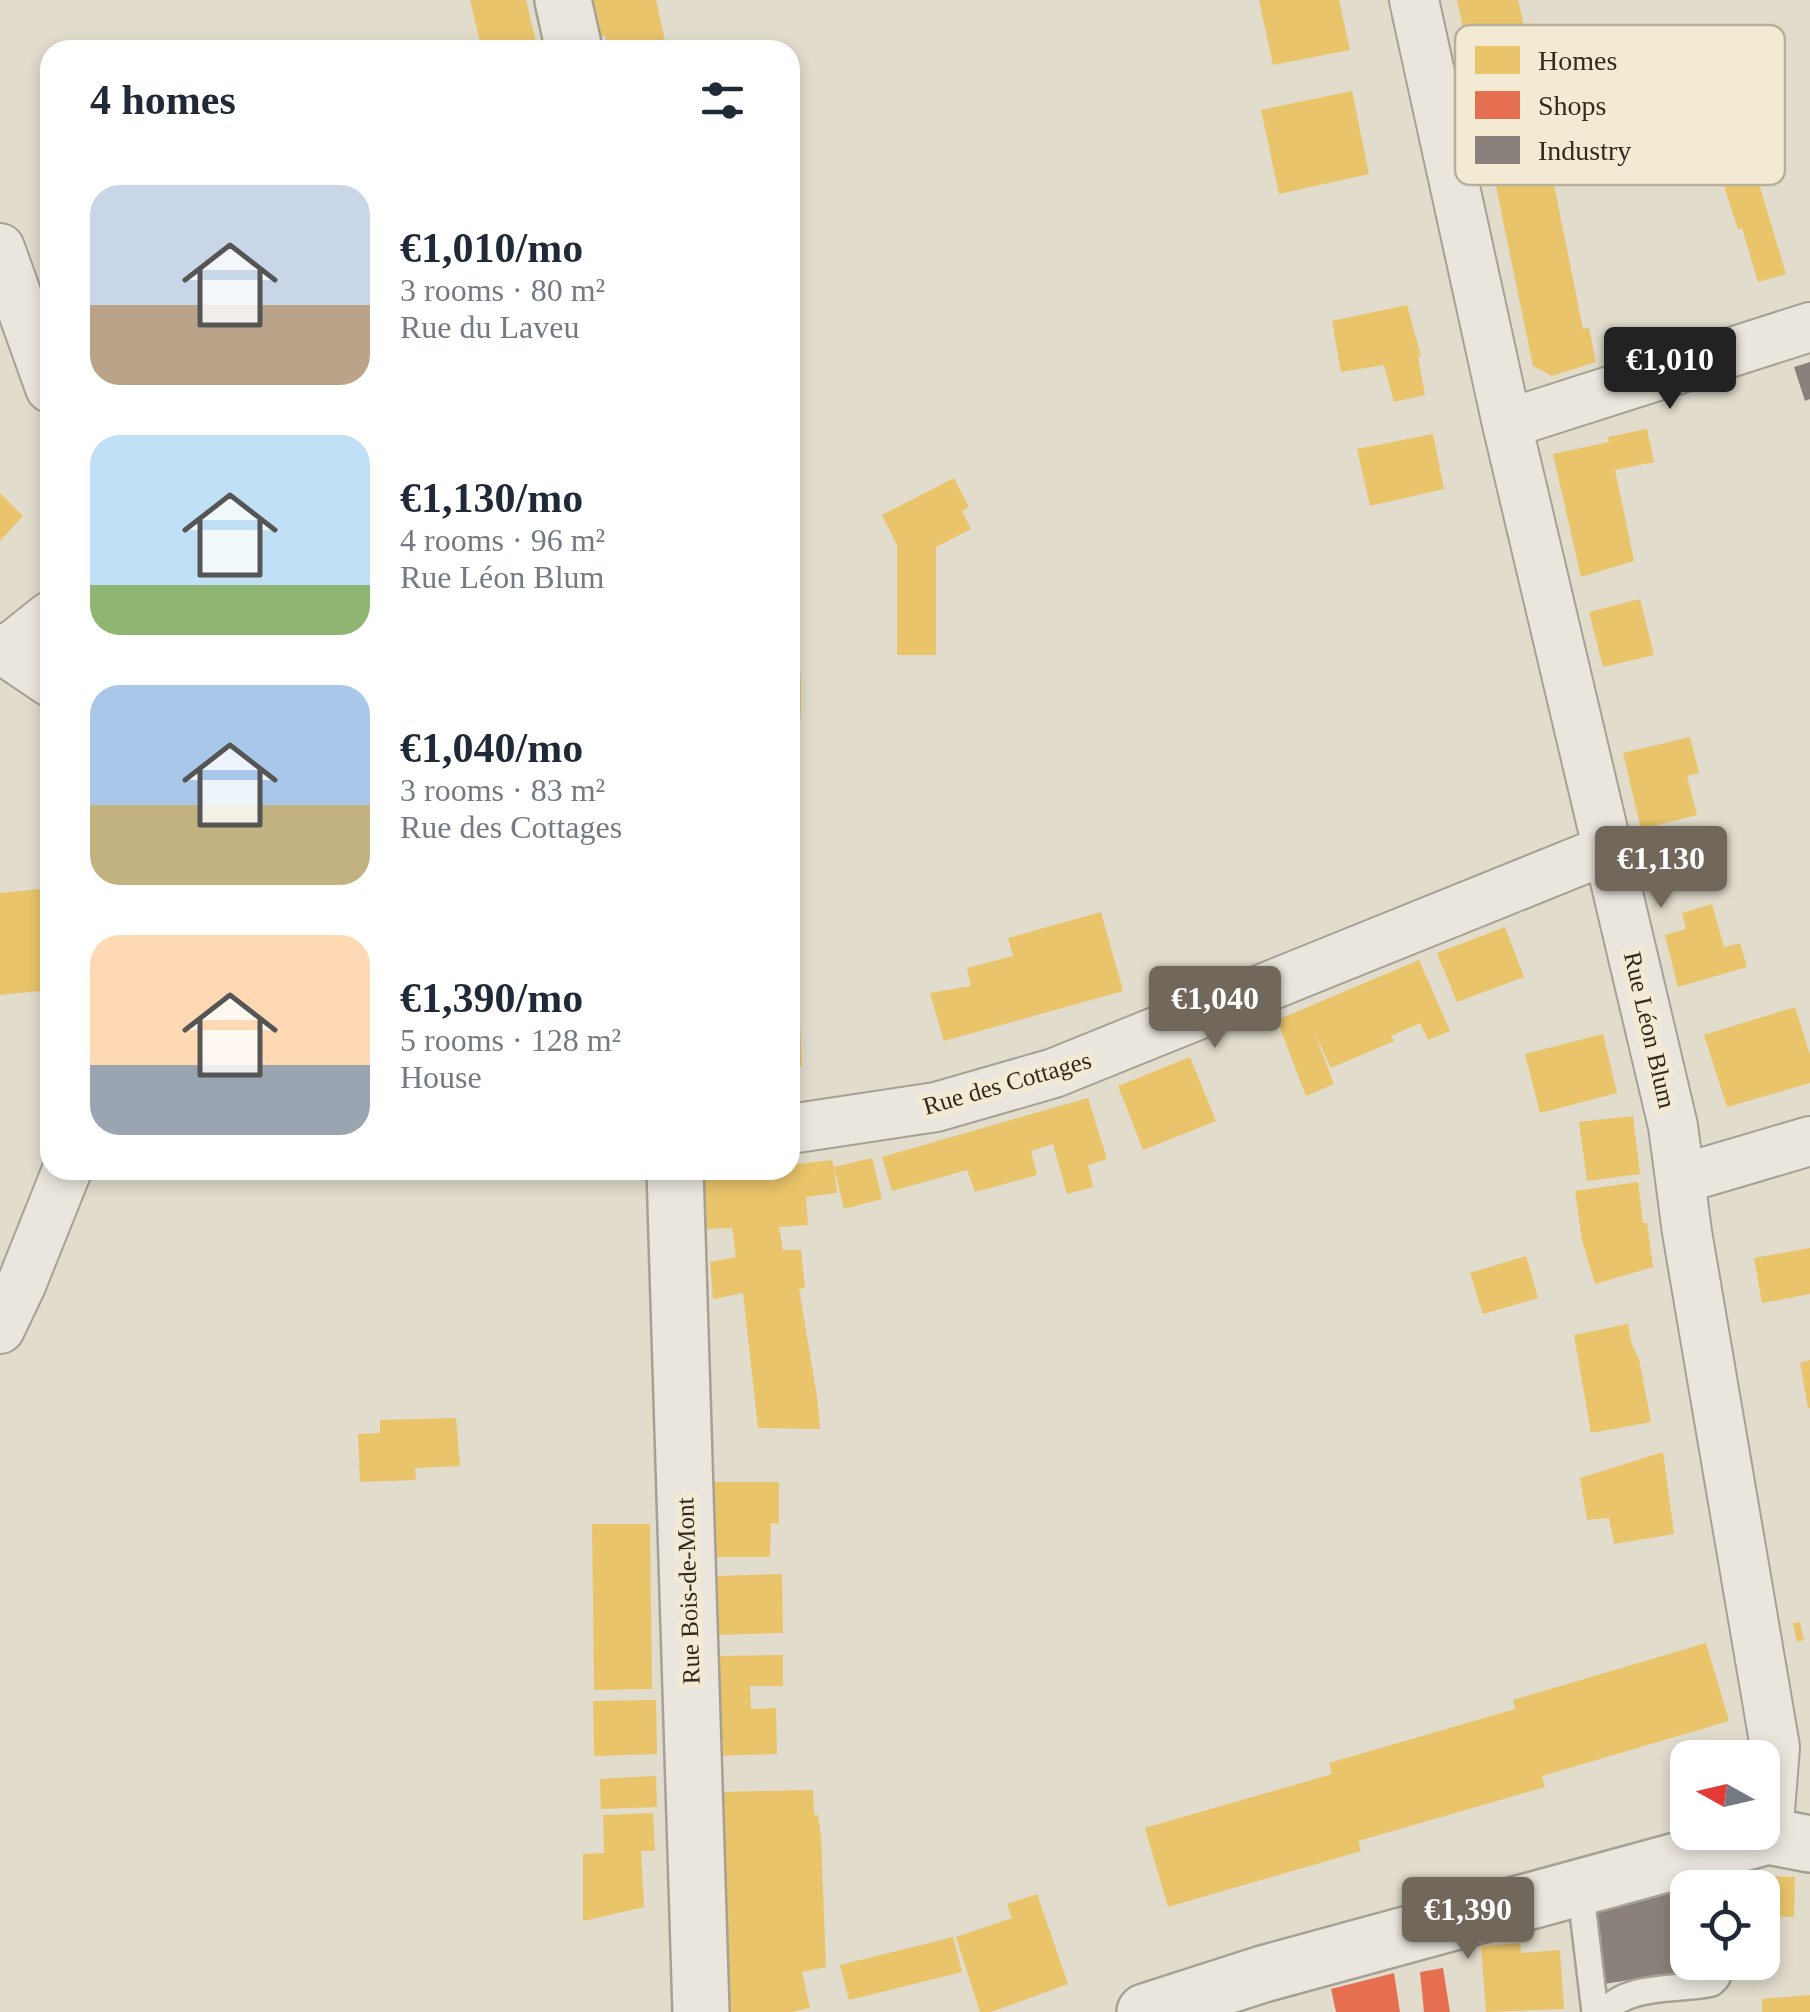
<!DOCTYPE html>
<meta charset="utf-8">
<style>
body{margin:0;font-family:Georgia,serif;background:#f6f6f7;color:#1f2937;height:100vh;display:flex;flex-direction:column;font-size:38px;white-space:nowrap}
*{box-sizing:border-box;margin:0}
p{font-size:32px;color:#747a83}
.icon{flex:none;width:55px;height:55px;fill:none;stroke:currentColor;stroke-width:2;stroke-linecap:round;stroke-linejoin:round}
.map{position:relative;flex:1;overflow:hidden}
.panel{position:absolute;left:40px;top:40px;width:760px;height:1140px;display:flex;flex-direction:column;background:#fff;border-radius:30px;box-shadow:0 5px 15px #0003}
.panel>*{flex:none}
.needle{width:65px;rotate:278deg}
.tools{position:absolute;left:1670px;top:1740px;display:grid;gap:20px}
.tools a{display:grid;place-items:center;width:110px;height:110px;border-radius:20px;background:#fff;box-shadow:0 5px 15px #0003;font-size:50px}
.price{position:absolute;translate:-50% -85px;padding:0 22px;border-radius:10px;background:#71685b;color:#fff;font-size:32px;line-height:65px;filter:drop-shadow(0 2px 5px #0008)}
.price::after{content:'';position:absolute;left:50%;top:60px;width:30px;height:22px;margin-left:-15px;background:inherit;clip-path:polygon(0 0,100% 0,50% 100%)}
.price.current{background:#222;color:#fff}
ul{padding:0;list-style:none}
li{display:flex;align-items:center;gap:30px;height:250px;padding:0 50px}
li span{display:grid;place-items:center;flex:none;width:280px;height:200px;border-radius:30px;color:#555}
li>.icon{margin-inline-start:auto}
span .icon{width:120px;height:120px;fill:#fffc;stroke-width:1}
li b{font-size:42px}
h2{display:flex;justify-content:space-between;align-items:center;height:120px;padding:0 50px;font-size:42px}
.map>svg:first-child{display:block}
.homes{fill:#e9c46a}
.shops{fill:#e76f51}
.industry{fill:#8a817c}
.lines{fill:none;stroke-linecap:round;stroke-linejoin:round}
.service-casing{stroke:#a6a195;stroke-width:30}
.minor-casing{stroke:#a6a195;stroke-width:52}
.tertiary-casing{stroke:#a6a195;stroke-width:60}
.service{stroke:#eae6dd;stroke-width:25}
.minor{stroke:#eae6dd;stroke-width:48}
.tertiary{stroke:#eae6dd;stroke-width:55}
.labels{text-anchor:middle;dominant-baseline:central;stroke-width:10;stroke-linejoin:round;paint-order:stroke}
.street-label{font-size:25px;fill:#34291e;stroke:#f2ead2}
.key{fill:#f2ead2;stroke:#b9b09c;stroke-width:2.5}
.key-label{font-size:28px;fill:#34291e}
</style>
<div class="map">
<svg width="1810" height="2012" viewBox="0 0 1810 2012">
<rect width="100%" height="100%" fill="#e1dccc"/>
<!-- homes -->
<path class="homes" d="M470,0H526L538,50H482Z
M593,0H656L667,50H608L605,35L601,36Z
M1259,0H1339L1350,50L1273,65Z
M1457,0H1518L1524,26L1535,23L1549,88L1478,102Z
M1352,91L1369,174L1279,194L1261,110Z
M1752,160L1786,274L1758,282L1742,228L1738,230L1719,170Z
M1550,165L1583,329L1589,328L1596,362L1552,376L1533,366L1494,177Z
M1407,305L1421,356L1418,357L1425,395L1394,402L1384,365L1341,372L1332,321Z
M1647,429L1654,462L1615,470L1634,561L1581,577L1553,454L1609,442L1608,437Z
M1433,434L1444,489L1370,506L1357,449Z
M954,478L969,507L962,511L971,529L936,547V655H897V545L882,515Z
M0,493L23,516L0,541Z
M1640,599L1654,655L1603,667L1589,612Z
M790,674H801V718H790Z
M1690,737L1699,773L1687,776L1697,815L1641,829L1623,753Z
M1699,837L1710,882L1657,896L1645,850Z
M50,888V990L0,995V893Z
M1712,904L1724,947L1740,943L1747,967L1678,987L1665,935L1686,929L1682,913Z
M1101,912L1123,991L944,1041L930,993L971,986L967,968L1013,956L1008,938Z
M1505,927L1524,977L1457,1002L1437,953Z
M1419,960L1450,1031L1428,1040L1420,1023L1391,1036L1394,1041L1331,1068L1314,1032L1334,1084L1306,1096L1277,1020Z
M1795,1007L1810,1055V1083L1727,1107L1704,1035Z
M790,1008H798V1020H800L802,1066H790Z
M1603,1034L1617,1093L1540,1113L1525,1054Z
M1190,1057L1216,1121L1143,1150L1118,1086Z
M1088,1098L1107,1159L1088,1165L1093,1187L1067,1194L1053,1144L1031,1151L1037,1175L975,1192L967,1170L892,1191L882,1157Z
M1633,1116L1640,1174L1587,1181L1579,1122Z
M872,1158L882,1199L844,1209L834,1167L837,1193L806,1197L808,1225L779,1227L783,1250H801L805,1288L799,1289L817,1397L820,1429L758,1428L743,1293L713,1299L710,1262L736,1257L732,1228L705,1229L703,1180L714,1170H790V1165L832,1160L834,1167Z
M1638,1182L1643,1223H1647L1653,1267L1595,1284L1582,1240L1575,1191Z
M1810,1248V1294L1762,1303L1754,1258Z
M1526,1256L1538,1298L1483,1314L1470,1273Z
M1628,1324L1632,1345L1639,1359L1651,1422L1591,1433L1574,1335Z
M1810,1360V1408H1808L1800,1363Z
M456,1418L460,1466L415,1468L416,1480L360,1482L358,1434L380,1433V1420Z
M1663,1452L1674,1534L1614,1544L1609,1518L1587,1520L1580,1478Z
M713,1482H779V1524L771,1523L770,1557H713Z
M592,1524H650L652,1689L594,1690Z
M782,1574L783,1633L715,1635L714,1576Z
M1800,1622L1804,1640L1797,1642L1793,1623Z
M1706,1643L1729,1721L1542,1776L1545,1787L1358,1841L1361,1851L1168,1907L1145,1828L1332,1774L1329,1763L1515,1709L1513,1700Z
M783,1655V1686H750L751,1709L776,1708L777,1754L710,1756L715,1656Z
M656,1700L657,1754L594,1756L593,1701Z
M656,1776L657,1807L601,1809L600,1779Z
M813,1790L814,1815H818L821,1836L826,1967L802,1972L810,2008L792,2012H724L720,1792Z
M653,1813L655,1851H641L644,1907L583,1921V1854L604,1853L603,1815Z
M1736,1875L1795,1877L1794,1917L1768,1916L1767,1936H1762V1888H1736Z
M1037,1894L1068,1984L991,2012H980L956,1937L1012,1918L1007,1904Z
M953,1937L962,1972L849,2000L840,1965Z
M1520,1943L1521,1953L1560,1950L1564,2009L1486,2012L1481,1946Z
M1810,1995V2012H1762V1999Z"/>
<!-- shops -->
<path class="shops" d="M1443,1968L1450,2012H1424L1420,1972Z
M1394,1973L1400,2012H1336L1331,1989Z"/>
<!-- industry -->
<path class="industry" d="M1810,362V399L1805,401L1794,367Z
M1730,1877V1888H1688V1962H1698L1699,1969L1604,1984L1596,1913L1706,1880Z"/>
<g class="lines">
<defs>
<path id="service" d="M1580,1887L1595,2012
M1604,2012C1630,1983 1676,1991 1712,1983L1717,1978L1719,1962"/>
<path id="minor" d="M1414,0L1507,424L1673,1126L1687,1232L1775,1747L1768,1836
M0,248L50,388
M1507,424L1810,327
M0,648L50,682
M5,652L50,616
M790,1129L936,1107L1054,1073L1606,850
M1681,1179L1810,1141
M0,1329L21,1285L67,1170"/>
<path id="tertiary" d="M563,0L574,50
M675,1170L701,2012
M1145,2012L1263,1974L1768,1836L1810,1844"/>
</defs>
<!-- service casing -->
<use href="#service" class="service-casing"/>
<!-- minor casing -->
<use href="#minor" class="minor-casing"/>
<!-- tertiary casing -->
<use href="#tertiary" class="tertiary-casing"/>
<!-- service -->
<use href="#service" class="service"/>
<!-- minor -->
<use href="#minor" class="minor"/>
<!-- tertiary -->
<use href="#tertiary" class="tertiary"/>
</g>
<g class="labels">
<!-- street labels -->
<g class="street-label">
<text transform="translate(1650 1030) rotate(77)">Rue Léon Blum</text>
<text transform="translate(1007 1083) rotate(-16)">Rue des Cottages</text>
<text transform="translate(688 1591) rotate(-92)">Rue Bois-de-Mont</text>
</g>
</g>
<!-- legend -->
<rect x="1455" y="25" width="330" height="160" rx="15" class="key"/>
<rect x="1475" y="46" width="45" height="28" fill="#e9c46a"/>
<rect x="1475" y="91" width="45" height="28" fill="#e76f51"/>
<rect x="1475" y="136" width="45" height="28" fill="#8a817c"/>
<g class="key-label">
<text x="1538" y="70">Homes</text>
<text x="1538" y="115">Shops</text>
<text x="1538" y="160">Industry</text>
</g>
</svg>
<div class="tools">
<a><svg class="needle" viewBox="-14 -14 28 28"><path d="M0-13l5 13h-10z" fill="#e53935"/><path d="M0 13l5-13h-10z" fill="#747a83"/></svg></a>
<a><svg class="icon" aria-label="locate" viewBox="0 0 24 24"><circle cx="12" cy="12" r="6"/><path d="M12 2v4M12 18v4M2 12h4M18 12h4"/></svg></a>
</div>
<b class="price current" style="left:1670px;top:412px">€1,010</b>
<b class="price" style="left:1661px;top:911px">€1,130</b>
<b class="price" style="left:1215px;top:1051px">€1,040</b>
<b class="price" style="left:1468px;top:1962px">€1,390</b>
<section class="panel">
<h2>4 homes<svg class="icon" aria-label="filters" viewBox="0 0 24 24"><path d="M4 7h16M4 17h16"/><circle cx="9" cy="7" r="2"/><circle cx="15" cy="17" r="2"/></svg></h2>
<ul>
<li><span style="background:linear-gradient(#c9d6e8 60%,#b9a48a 0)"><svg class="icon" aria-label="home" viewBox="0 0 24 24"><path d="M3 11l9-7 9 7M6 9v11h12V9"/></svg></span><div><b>€1,010/mo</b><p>3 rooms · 80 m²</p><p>Rue du Laveu</p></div></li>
<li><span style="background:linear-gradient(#bfe0f5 75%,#8fb573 0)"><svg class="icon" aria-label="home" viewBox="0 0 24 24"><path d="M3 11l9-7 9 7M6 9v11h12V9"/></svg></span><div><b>€1,130/mo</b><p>4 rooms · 96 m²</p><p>Rue Léon Blum</p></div></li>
<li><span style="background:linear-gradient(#a9c7e8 60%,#c2b280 0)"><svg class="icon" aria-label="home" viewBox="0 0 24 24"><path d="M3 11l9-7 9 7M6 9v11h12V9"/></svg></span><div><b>€1,040/mo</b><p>3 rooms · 83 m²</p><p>Rue des Cottages</p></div></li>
<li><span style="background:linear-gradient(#ffd9b3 65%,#9aa5b1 0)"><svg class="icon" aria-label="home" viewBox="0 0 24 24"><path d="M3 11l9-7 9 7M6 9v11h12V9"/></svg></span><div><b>€1,390/mo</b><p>5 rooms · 128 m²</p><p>House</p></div></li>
</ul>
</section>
</div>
